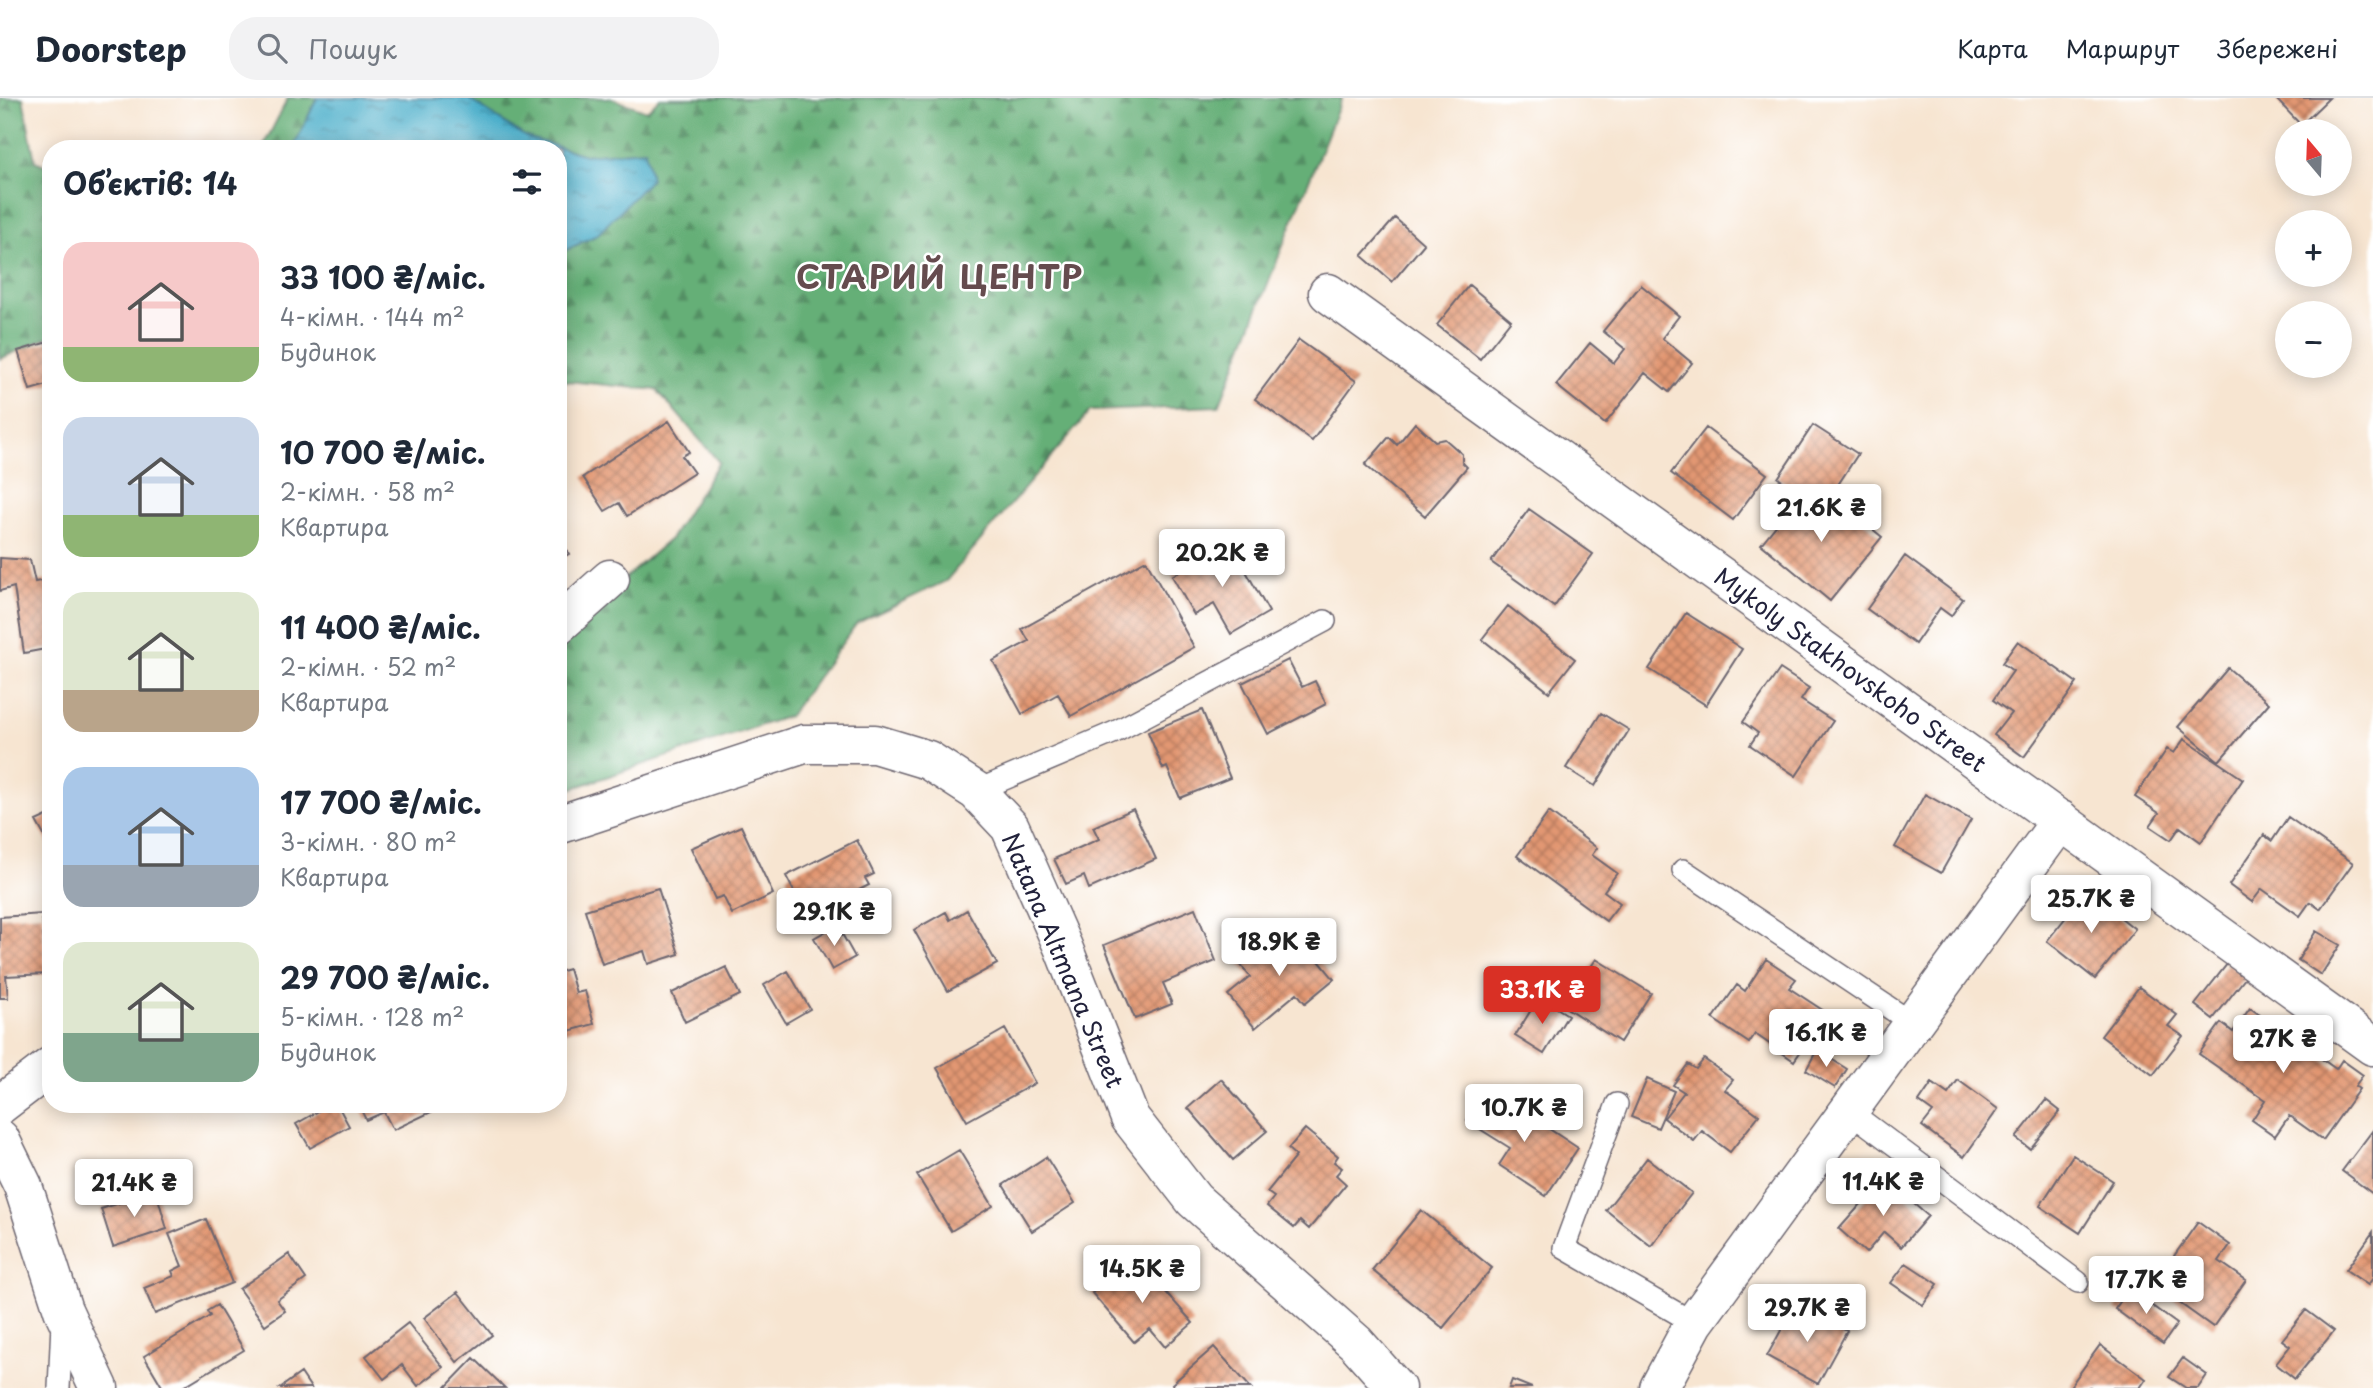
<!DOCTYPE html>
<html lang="uk">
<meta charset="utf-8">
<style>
body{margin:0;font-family:"Playpen Sans",sans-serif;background:#f2f2f3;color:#1f2937;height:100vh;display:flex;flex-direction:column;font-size:26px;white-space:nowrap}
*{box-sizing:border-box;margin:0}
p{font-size:23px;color:#747a83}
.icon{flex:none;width:38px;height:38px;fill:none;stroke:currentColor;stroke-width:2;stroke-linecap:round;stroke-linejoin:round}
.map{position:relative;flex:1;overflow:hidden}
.details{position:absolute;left:42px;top:42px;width:525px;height:973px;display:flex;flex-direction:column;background:#fff;border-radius:28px;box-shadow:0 4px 18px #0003}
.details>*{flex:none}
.needle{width:46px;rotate:341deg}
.tools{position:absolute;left:2275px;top:21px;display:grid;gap:14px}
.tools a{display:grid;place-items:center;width:77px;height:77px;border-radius:50%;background:#fff;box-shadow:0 4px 18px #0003;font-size:35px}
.price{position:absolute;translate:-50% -60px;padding:0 16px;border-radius:7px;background:#fff;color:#222;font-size:23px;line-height:46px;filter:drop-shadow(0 2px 4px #0008)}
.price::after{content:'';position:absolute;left:50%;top:42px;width:21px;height:16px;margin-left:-10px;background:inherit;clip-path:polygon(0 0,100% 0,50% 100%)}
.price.current{background:#d93025;color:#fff}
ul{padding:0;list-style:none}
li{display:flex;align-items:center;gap:21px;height:175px;padding:0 21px}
li span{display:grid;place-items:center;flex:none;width:196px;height:140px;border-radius:21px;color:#555}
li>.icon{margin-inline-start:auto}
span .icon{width:84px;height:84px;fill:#fffc;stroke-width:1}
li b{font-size:30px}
h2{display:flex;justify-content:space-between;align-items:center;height:84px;padding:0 21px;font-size:30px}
header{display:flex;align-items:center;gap:42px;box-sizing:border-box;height:98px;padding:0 35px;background:#fff;border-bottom:2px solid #e0e1e3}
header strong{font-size:33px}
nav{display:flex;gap:38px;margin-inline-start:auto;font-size:24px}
.search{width:490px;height:63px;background:#f2f2f3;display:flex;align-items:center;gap:18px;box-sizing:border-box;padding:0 24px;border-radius:28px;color:#747a83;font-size:26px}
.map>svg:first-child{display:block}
.forest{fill:url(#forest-firs);stroke:#446859;stroke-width:2}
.water{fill:url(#water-ripples);stroke:#366882;stroke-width:2}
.building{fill:url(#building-cross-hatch)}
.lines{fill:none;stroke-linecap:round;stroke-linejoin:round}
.service-casing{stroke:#6d6670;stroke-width:24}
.minor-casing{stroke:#6d6670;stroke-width:41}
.service{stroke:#fff;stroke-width:21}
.minor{stroke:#fff;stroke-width:38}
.labels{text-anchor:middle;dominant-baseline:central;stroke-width:5;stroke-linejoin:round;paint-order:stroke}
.street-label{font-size:24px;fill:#22223b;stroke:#fff}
.district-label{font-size:32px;font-weight:bold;letter-spacing:2px;fill:#654b4e;stroke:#fff}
</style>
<header>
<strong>Doorstep</strong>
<div class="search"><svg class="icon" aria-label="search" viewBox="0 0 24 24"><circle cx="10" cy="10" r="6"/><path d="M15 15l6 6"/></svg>Пошук</div>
<nav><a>Карта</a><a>Маршрут</a><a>Збережені</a></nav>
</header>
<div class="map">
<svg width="2373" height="1290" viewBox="0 0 2373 1290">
<defs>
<pattern id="forest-firs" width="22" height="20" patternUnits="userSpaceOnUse" patternTransform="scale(1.75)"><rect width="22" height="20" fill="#65af77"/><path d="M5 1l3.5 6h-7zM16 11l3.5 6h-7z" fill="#538e63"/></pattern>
<pattern id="water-ripples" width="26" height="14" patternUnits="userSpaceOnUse" patternTransform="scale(1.75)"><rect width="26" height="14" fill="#49adc9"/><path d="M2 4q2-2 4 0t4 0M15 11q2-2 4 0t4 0" fill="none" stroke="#3c8ca4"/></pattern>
<pattern id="building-cross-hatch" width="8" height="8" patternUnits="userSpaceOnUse" patternTransform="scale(1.75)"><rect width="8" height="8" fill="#e29772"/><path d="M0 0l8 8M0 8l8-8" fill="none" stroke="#b77b5f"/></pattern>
</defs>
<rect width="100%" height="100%" fill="#fff"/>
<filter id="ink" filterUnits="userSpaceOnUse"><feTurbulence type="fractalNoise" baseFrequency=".0143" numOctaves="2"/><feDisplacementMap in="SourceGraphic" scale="14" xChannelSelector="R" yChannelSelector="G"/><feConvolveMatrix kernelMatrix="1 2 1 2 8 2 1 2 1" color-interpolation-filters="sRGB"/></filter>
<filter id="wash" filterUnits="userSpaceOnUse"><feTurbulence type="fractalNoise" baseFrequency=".00686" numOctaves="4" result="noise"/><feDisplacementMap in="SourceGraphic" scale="28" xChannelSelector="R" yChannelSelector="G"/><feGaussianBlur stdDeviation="1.57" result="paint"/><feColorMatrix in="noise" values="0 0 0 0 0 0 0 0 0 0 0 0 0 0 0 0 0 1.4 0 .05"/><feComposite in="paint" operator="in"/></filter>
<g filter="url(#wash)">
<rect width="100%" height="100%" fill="#f7e5d1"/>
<!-- forest -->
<path class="forest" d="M0,0H23L35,63L51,70V238L0,261Z
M288,0H317L293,51H262Z
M467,0H610L647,13L660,0H1342L1219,308L1090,313L946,483L857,525L789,618L558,695V538L671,440L719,364L657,292L558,282V156L597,137L645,52L585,57L526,39Z"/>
<!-- water -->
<path class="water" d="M317,0H467L526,39L585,57L645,52L651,81L597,137L558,156V51H293Z"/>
<g id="blocks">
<!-- building -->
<path class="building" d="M2275,0H2329L2301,27Z
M1395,120L1424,146L1392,184L1362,158Z
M1469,187L1511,222L1480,261L1437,227Z
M1641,187L1679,218L1662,240L1692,265L1669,294L1645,275L1605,326L1556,287L1590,245L1614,265L1625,251L1603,233Z
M1299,242L1356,283L1312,343L1255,301Z
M51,243V286L30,292L18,253Z
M669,323L689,354L682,358L694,375L627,418L619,405L605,413L583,379Z
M1415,325L1435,343L1445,341L1462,356V364L1467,369L1425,418L1365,367L1389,339L1397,347Z
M1813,327L1858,356L1828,402L1805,386L1800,394L1778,380Z
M1706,330L1767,376L1733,422L1671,375Z
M1804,393L1835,418L1843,407L1882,439L1830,503L1761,446Z
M1529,411L1593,456L1554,509L1491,464Z
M558,438L569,456L558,462Z
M1230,445L1269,514L1231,536L1214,506L1194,517L1172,478Z
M1905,458L1963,501L1951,518L1940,510L1915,546L1867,511Z
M0,460L30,462L35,484L51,481V550L24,555L14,489L0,493Z
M1146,462L1194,549L1071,618L1058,596L1022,616L993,563L1029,543L1022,531Z
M1508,508L1575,561L1549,594L1482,541Z
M1686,515L1742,551L1706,607L1649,571Z
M2018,543L2077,585L2024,659L1994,637L2011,615L1993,602L2013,573L2002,565Z
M1288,562L1302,589L1315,583L1326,606L1268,636L1242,585Z
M2228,570L2269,605L2219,663L2178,629Z
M1780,571L1809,590L1801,602L1833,623L1796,678L1750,647L1758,635L1743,624Z
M1202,612L1230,680L1180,700L1167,669L1163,671L1148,634Z
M1601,615L1629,632L1595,688L1566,670Z
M2184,641L2243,681L2201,744L2180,729L2171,742L2150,728L2159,715L2135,699L2167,651L2174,655Z
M1925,696L1971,722L1941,775L1895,749Z
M1133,711L1156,761L1089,791L1084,778L1066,786L1054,761L1099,741L1093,729Z
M1549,714L1597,750L1592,757L1617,775L1604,793L1620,805L1606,823L1517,758Z
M51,716V750L36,723Z
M2288,719L2353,765L2320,811L2310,804L2300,818L2262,791L2252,804L2229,787L2264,737L2272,743Z
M741,728L773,796L732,816L723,798L715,801L691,750Z
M857,742L874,776L865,780L869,787L849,797L856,812L814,833L786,778Z
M658,790L679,856L648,866L644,853L602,866L585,812Z
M2087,793L2135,831L2095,881L2047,843Z
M1195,810L1216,863L1163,885L1172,906L1135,921L1104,847Z
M967,812L997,866L948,893L914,832L946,814L950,822Z
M42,816L46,876L6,878L8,900H0V819Z
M837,827L855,859L832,872L814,840Z
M1293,831L1334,881L1305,905L1297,895L1255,930L1228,897L1250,879L1240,866L1261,848L1266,853Z
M2316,833L2340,847L2321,877L2298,862Z
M1596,861L1651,895L1620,944L1565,909Z
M1766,861L1796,881L1789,890L1827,915L1794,963L1755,936L1749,945L1713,921L1737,887L1745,893Z
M2228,865L2246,879L2213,921L2195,907Z
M726,869L740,897L685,924L672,895Z
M569,871L576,895L585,893L594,926L558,936V874Z
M788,873L810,911L786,925L764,887Z
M2139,889L2177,917L2168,928L2183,938L2153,977L2101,938Z
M1539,899L1568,917L1544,956L1515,938Z
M2250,910L2336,971L2342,962L2363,977L2355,988L2359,991L2323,1042L2289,1018L2275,1038L2252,1022L2265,1002L2199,956L2221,925L2233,934Z
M1005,931L1035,985L967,1023L937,970Z
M1817,952L1847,971L1835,990L1806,972Z
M1704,961L1733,982L1725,992L1759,1017L1730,1054L1702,1033L1694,1043L1664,1020L1684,994L1673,987L1688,966L1696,971Z
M1221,981L1267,1033L1233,1062L1188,1010Z
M1647,981L1674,993L1658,1030L1631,1019Z
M1958,982L1998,1011L1964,1059L1922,1028L1933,1014L1919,1004L1932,985L1948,996Z
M1486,994L1529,1023L1531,1019L1578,1050L1546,1098L1499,1067L1510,1050L1467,1023Z
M2046,1002L2060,1013L2030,1051L2016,1040Z
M331,1006H337L349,1028L310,1050L296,1026Z
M358,1006H448L393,1032L384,1014L366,1022Z
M1305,1031L1338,1058L1334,1064L1342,1070L1336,1077L1346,1086L1309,1131L1300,1123L1294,1130L1267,1108L1274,1099L1267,1094L1296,1058L1288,1051Z
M2373,1032V1096L2342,1073Z
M959,1052L993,1108L951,1133L917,1077Z
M2073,1057L2113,1083L2080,1135L2040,1108Z
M1046,1059L1075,1105L1032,1133L1003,1087Z
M1647,1060L1692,1095L1651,1148L1606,1112Z
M1884,1080L1928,1118L1901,1149L1884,1134L1866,1155L1839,1131Z
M156,1093L167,1131L113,1149L101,1111Z
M1421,1112L1492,1170L1443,1230L1372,1172Z
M206,1121L232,1185L155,1216L144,1190L174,1178L172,1173L182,1168L169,1136Z
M2198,1124L2230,1147L2219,1163L2246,1182L2213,1229L2164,1194L2184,1164L2174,1158Z
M2373,1134V1180L2368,1187L2346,1172Z
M289,1156L306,1181L277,1202L285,1213L265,1227L239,1191Z
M1132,1160L1140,1169L1142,1167L1193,1225L1165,1249L1150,1231L1134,1244L1092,1195Z
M1906,1165L1938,1186L1923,1207L1891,1185Z
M2129,1191L2177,1226L2163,1246L2115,1211Z
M458,1194L492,1237L457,1264L424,1220Z
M1796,1205L1847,1233L1818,1286L1767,1258Z
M217,1207L244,1252L181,1290H163L144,1258L210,1218L207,1213Z
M2306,1212L2334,1233L2295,1281L2276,1266L2290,1248L2282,1242Z
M408,1225L443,1269L418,1288L402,1267L384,1281L366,1258Z
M2100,1247L2146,1281L2140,1290H2069Z
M1214,1249L1251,1290H1175L1172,1286Z
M474,1260L505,1290H445Z
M2183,1260L2207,1277L2198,1290H2186L2169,1279Z
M301,1275L311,1290H280Z
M1512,1282L1532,1290H1509Z"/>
</g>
</g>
<g filter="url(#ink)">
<use href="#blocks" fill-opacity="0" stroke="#6d6670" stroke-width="2"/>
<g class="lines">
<defs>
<path id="service" d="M976,693L1115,634L1325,523
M1683,772L1912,925
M1617,1006L1564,1150L1694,1225
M1849,1013L2078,1184
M59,1290L62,1226"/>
<path id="minor" d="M1328,195L2373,948
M558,527L610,481
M558,727L804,646H875L928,662L976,693L1010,729L1063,849L1130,1020L1194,1102L1356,1245L1396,1290
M0,1007L51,968
M0,1041L23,1088L63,1212L99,1290
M1659,1290L1694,1225L2061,722"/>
</defs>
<!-- service casing -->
<use href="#service" class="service-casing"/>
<!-- minor casing -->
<use href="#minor" class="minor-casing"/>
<!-- service -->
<use href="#service" class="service"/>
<!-- minor -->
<use href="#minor" class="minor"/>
</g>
</g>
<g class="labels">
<!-- street labels -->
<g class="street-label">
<text transform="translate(1851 571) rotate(36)">Mykoly Stakhovskoho Street</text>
<text transform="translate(1064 862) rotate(67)">Natana Altmana Street</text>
</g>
<!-- district labels -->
<g class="district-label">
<text x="940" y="178">СТАРИЙ ЦЕНТР</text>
</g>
</g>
</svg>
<div class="tools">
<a><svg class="needle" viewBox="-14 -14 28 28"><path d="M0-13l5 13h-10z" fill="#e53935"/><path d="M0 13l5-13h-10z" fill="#747a83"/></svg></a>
<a>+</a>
<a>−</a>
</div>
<b class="price" style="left:1821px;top:446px">21.6K ₴</b>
<b class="price" style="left:1222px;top:491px">20.2K ₴</b>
<b class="price" style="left:2091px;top:837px">25.7K ₴</b>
<b class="price" style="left:834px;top:850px">29.1K ₴</b>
<b class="price" style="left:1279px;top:880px">18.9K ₴</b>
<b class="price current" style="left:1542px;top:928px">33.1K ₴</b>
<b class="price" style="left:1826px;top:971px">16.1K ₴</b>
<b class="price" style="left:2283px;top:977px">27K ₴</b>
<b class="price" style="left:1524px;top:1046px">10.7K ₴</b>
<b class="price" style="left:1883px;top:1120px">11.4K ₴</b>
<b class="price" style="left:134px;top:1121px">21.4K ₴</b>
<b class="price" style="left:1142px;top:1207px">14.5K ₴</b>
<b class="price" style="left:2146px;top:1218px">17.7K ₴</b>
<b class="price" style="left:1807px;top:1246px">29.7K ₴</b>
<section class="details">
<h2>Об’єктів: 14<svg class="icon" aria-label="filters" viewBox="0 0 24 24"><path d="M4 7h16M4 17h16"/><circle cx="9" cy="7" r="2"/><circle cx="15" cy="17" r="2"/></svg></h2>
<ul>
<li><span style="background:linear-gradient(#f6c9c9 75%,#8fb573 0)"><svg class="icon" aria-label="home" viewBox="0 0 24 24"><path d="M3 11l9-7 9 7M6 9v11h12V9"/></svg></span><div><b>33 100 ₴/міс.</b><p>4-кімн. · 144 m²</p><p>Будинок</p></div></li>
<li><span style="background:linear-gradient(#c9d6e8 70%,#8fb573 0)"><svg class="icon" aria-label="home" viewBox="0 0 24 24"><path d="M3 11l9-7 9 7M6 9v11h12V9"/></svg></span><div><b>10 700 ₴/міс.</b><p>2-кімн. · 58 m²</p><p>Квартира</p></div></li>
<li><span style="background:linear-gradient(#dfe7d0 70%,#b9a48a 0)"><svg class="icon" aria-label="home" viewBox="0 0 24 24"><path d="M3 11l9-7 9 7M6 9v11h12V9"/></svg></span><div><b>11 400 ₴/міс.</b><p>2-кімн. · 52 m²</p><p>Квартира</p></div></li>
<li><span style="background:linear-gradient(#a9c7e8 70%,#9aa5b1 0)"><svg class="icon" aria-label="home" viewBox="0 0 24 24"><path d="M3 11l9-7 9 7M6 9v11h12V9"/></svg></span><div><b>17 700 ₴/міс.</b><p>3-кімн. · 80 m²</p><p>Квартира</p></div></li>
<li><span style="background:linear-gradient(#dfe7d0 65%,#7fa58c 0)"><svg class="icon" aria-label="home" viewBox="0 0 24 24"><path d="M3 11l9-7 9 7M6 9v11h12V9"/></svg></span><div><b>29 700 ₴/міс.</b><p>5-кімн. · 128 m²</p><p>Будинок</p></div></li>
</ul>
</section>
</div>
